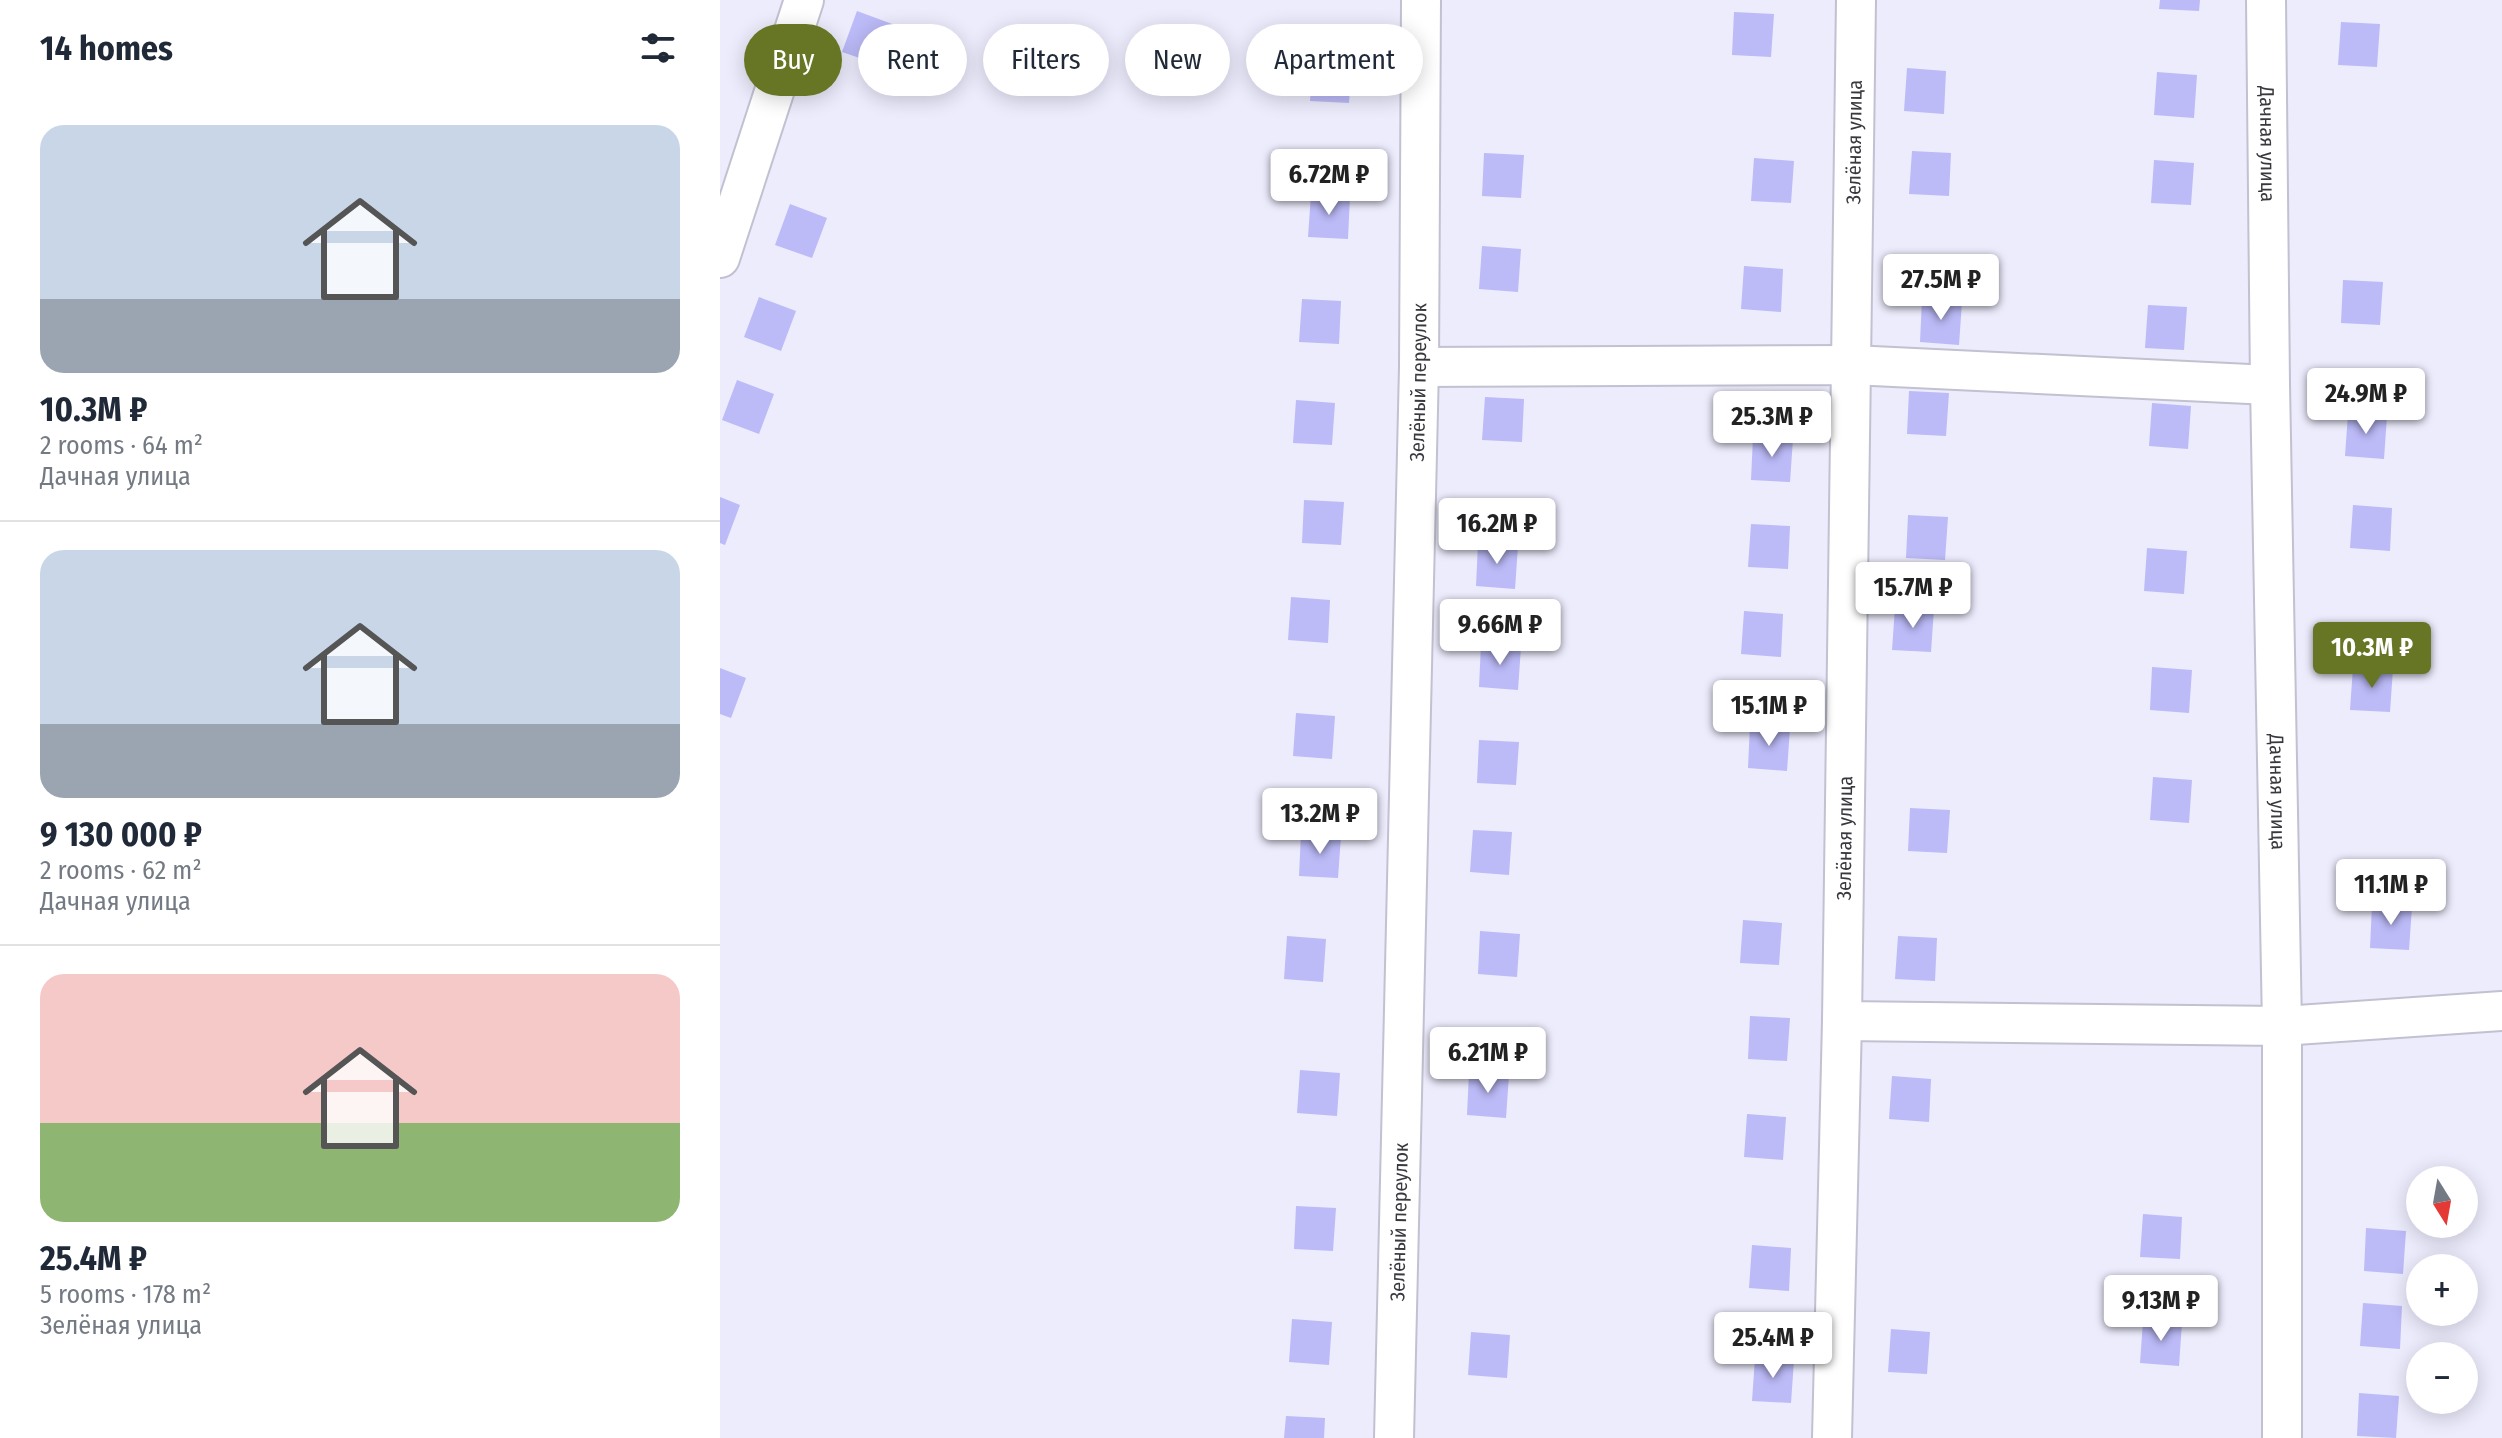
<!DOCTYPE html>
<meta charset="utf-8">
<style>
body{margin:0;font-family:"Fira Sans Condensed",sans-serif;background:#f6f6f7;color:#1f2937;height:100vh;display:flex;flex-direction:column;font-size:30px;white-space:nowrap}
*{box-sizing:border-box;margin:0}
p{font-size:26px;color:#747a83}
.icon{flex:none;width:44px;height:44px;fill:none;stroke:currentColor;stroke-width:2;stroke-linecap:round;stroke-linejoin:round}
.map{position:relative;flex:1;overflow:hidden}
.side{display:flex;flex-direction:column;background:#fff;width:720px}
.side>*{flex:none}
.banner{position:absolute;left:24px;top:24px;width:760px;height:72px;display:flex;gap:16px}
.needle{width:52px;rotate:169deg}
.tools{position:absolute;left:1686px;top:1166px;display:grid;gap:16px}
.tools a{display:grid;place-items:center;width:72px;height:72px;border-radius:50%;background:#fff;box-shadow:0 4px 20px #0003;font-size:40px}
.price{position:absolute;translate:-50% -68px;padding:0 18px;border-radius:8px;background:#fff;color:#222;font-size:26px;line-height:52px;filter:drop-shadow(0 2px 4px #0008)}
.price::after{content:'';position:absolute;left:50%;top:48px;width:24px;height:18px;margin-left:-12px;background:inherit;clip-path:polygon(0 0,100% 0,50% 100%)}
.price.selected{background:#667624;color:#fff}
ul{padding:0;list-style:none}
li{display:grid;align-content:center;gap:16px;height:424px;padding:0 40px}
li+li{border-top:2px solid #e0e1e3}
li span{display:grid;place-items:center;height:248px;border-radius:24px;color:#555}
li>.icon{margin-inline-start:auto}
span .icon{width:144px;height:144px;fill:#fffc;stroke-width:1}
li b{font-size:34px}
h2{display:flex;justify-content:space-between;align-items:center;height:96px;padding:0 40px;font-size:34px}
.chip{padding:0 28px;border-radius:36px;background:#fff;box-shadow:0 4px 20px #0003;font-size:28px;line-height:72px}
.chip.selected{background:#667624;color:#fff}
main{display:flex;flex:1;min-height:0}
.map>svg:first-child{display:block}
.building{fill:#bcbaf7}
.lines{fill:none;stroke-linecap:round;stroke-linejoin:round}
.minor-casing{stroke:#c1c1d1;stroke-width:42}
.minor{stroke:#fff;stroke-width:38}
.labels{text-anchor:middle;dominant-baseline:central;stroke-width:7;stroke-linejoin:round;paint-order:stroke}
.street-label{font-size:20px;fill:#38383e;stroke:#ececfd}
</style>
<main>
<section class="side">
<h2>14 homes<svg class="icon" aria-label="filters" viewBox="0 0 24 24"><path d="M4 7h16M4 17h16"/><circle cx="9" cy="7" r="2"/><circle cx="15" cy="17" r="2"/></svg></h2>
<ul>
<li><span style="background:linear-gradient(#c9d6e8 70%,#9aa5b1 0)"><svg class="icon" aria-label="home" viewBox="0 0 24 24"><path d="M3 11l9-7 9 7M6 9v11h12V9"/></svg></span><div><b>10.3M ₽</b><p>2 rooms · 64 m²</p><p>Дачная улица</p></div></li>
<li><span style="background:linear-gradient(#c9d6e8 70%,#9aa5b1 0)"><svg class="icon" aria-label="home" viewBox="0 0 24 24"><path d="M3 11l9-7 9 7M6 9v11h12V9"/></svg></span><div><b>9 130 000 ₽</b><p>2 rooms · 62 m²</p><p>Дачная улица</p></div></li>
<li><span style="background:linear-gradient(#f6c9c9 60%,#8fb573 0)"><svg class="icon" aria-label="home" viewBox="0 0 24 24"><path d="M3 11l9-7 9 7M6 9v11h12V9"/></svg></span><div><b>25.4M ₽</b><p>5 rooms · 178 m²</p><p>Зелёная улица</p></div></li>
</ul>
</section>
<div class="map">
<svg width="1782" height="1438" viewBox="0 0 1782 1438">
<rect width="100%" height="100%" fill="#ececfd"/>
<!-- building -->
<path class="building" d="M1440,0H1480L1479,11L1439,9Z
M137,11L175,25L160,65L122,52Z
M1014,12L1054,14L1051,57L1012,55Z
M1621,22L1660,24L1657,67L1618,65Z
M593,58L632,60L629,103L590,101Z
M1187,68L1226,71L1224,114L1184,111Z
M1437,72L1477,75L1474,118L1434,115Z
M1192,151L1231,153L1229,196L1189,194Z
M764,153L804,155L801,198L762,196Z
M1034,158L1074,161L1071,203L1031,201Z
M1434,160L1474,163L1471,205L1431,203Z
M591,194L630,196L628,239L588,237Z
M70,204L107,218L92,258L55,245Z
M762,246L801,249L798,292L759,289Z
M1024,266L1063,269L1061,312L1021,309Z
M1623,280L1663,282L1660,325L1621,323Z
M39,297L76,311L61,351L24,337Z
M582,299L621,301L619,344L579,342Z
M1202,299L1242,302L1239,345L1200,342Z
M1428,305L1467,307L1464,350L1425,348Z
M17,380L54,394L39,434L2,420Z
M1189,391L1229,393L1226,436L1187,434Z
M765,397L804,399L802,442L762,440Z
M576,400L615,403L612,445L573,443Z
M1432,403L1471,406L1468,449L1429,446Z
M1628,414L1667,416L1664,459L1625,456Z
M1033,437L1073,439L1070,482L1031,480Z
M0,497L20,505L5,545L0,543Z
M584,500L624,502L621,545L582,543Z
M1633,505L1672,508L1670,551L1630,548Z
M1188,515L1228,517L1225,560L1186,558Z
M1031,524L1070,526L1068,569L1028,567Z
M758,543L798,546L795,589L756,586Z
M1427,548L1467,551L1464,594L1424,591Z
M571,597L610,600L608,643L568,640Z
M1175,607L1214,609L1211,652L1172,650Z
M1024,611L1063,614L1061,657L1021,654Z
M761,644L801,647L798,690L759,687Z
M1432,667L1472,670L1469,713L1430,710Z
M1633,667L1673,669L1670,712L1630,710Z
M0,668L26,678L11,718L0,714Z
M576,713L615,716L612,759L573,756Z
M1030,725L1070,728L1067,771L1028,768Z
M759,740L799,742L796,785L757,783Z
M1433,777L1472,780L1469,823L1430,820Z
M1190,808L1230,810L1227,853L1188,851Z
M753,830L792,832L789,875L750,872Z
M581,833L621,836L618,878L579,876Z
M1652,905L1692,907L1689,950L1650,948Z
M1023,920L1062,923L1059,965L1020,963Z
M760,931L800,934L797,977L758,974Z
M567,936L606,939L603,982L564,979Z
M1178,936L1217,938L1215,981L1175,979Z
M1030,1016L1070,1018L1067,1061L1028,1059Z
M580,1070L620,1073L617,1116L577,1113Z
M749,1072L789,1075L786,1118L747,1115Z
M1172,1076L1211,1079L1209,1122L1169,1119Z
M1027,1114L1066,1117L1063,1160L1024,1157Z
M576,1206L616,1208L613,1251L574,1249Z
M1423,1214L1462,1217L1460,1259L1420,1257Z
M1646,1228L1686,1231L1683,1274L1644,1271Z
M1032,1245L1071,1248L1069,1291L1029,1288Z
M1643,1303L1682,1306L1680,1349L1640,1346Z
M572,1319L612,1322L609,1365L569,1362Z
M1423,1321L1462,1323L1459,1366L1420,1363Z
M1171,1329L1210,1332L1207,1374L1168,1372Z
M751,1332L790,1335L787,1378L748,1375Z
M1035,1358L1074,1360L1071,1403L1032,1401Z
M1639,1393L1679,1396L1676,1438L1637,1436Z
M566,1416L605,1418L604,1438H564Z"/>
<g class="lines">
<defs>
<g id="minor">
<path id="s1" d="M1546,0L1550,385L1562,1026V1438"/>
<path d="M0,258L84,0"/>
<path d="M699,367L1132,365L1550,385"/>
<path d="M1122,1021L1562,1026L1782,1011"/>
<path id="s2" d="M674,1438L699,367L701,0"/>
<path id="s3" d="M1112,1438L1122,1021L1136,0"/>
</g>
</defs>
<!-- minor casing -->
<use href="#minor" class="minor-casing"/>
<!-- minor -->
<use href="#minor" class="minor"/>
</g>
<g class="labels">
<!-- street labels -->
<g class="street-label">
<text stroke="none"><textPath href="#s3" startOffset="1296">Зелёная улица</textPath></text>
<text stroke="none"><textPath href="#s1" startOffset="144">Дачная улица</textPath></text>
<text stroke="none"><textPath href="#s2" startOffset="1056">Зелёный переулок</textPath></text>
<text stroke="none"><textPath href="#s1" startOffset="792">Дачная улица</textPath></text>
<text stroke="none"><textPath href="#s3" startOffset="600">Зелёная улица</textPath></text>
<text stroke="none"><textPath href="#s2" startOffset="216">Зелёный переулок</textPath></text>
</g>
</g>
</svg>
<div class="tools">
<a><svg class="needle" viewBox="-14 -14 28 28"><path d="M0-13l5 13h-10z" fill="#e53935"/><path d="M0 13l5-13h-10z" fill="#747a83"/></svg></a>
<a>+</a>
<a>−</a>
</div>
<b class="price" style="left:609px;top:217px">6.72M ₽</b>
<b class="price" style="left:1221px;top:322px">27.5M ₽</b>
<b class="price" style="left:1646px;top:436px">24.9M ₽</b>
<b class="price" style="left:1052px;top:459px">25.3M ₽</b>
<b class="price" style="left:777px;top:566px">16.2M ₽</b>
<b class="price" style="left:1193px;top:630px">15.7M ₽</b>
<b class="price" style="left:780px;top:667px">9.66M ₽</b>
<b class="price selected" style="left:1652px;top:690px">10.3M ₽</b>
<b class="price" style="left:1049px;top:748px">15.1M ₽</b>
<b class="price" style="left:600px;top:856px">13.2M ₽</b>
<b class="price" style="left:1671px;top:927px">11.1M ₽</b>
<b class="price" style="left:768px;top:1095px">6.21M ₽</b>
<b class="price" style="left:1441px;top:1343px">9.13M ₽</b>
<b class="price" style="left:1053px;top:1380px">25.4M ₽</b>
<div class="banner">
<a class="chip selected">Buy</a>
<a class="chip">Rent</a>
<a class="chip">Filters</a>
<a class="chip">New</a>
<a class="chip">Apartment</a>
</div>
</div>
</main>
